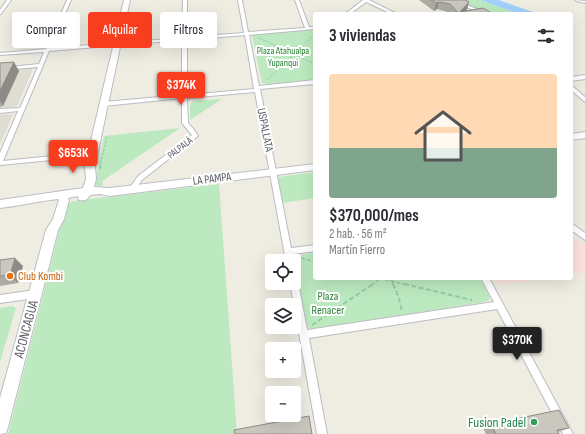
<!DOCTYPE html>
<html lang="es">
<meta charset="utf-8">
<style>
body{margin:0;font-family:"Sofia Sans Condensed",sans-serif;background:#f2f2f3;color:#2b2b33;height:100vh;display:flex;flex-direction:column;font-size:15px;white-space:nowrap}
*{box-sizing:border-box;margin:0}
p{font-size:13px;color:#7c7c81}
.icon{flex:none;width:22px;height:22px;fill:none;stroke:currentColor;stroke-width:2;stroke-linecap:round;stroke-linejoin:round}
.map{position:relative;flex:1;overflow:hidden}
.details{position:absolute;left:313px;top:12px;width:260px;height:268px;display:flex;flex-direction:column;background:#fff;border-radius:4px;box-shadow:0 4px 16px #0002}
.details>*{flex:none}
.banner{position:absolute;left:12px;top:12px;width:241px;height:36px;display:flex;gap:8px}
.fabs{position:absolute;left:265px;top:254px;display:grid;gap:8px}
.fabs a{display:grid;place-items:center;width:36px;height:36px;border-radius:4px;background:#fff;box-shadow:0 4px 16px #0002;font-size:20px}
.price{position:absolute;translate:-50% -34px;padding:0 9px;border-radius:4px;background:#f93e1f;color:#fff;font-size:13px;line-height:26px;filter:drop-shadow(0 1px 2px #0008)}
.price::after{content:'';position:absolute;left:50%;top:24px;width:12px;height:9px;margin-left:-6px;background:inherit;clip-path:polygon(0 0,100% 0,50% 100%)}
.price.selected{background:#222;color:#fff}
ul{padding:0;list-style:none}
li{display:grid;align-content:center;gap:8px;height:212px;padding:0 16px}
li+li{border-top:1px solid #e1e1e2}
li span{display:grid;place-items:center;height:124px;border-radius:4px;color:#555}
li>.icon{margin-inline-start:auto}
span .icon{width:72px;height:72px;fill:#fffc;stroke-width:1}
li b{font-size:17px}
h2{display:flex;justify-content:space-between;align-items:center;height:48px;padding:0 16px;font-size:17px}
.pill{padding:0 14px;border-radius:4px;background:#fff;box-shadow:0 4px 16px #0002;font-size:14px;line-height:36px}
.pill.selected{background:#f93e1f;color:#fff}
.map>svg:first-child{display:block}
.education{fill:#dfdcd1}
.medical{fill:#fde2dd}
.green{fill:#bce9bf}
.water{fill:#a2d1ff}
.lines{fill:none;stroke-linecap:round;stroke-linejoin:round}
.street-casing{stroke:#babcc3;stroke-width:2}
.secondary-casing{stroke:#bbbec5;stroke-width:2}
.path-far2{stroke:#95caa7;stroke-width:1;stroke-dasharray:2.5 1.5;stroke-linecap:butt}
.path-far1{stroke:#95caa7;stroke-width:1.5;stroke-dasharray:4 2;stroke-linecap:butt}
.path{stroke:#95caa7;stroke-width:2;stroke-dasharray:5 2.5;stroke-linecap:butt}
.street{fill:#fff;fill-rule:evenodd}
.secondary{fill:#fff;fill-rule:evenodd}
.wall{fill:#aeaba4}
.shaded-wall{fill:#8d8b86}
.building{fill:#cac7bf;stroke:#8d8b86}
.food-dot{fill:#e8710a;stroke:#fff;stroke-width:1.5}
.leisure-dot{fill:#2e9e5b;stroke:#fff;stroke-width:1.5}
.labels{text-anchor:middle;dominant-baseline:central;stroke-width:4;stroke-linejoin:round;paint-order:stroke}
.far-park-label{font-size:10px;fill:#2c8236;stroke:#fff}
.far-street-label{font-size:10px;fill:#5b5e65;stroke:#fff}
.street-label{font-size:12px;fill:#5b5e65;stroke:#fff}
.food-label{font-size:12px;fill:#c56008;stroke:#fff;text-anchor:start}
.park-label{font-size:12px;fill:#2c8236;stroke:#fff}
.near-street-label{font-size:14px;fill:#5b5e65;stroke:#fff}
.near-leisure-label{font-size:14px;fill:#27864d;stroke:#fff;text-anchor:end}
</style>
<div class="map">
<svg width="585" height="434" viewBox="0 0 585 434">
<rect width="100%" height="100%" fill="#efede2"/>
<!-- education -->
<path class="education" d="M30,67L33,69L17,106L0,109V70Z
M13,114L0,144V115Z"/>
<!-- medical -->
<path class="medical" d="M571,238L585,244V272L571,274Z
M495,278H545L499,285Z"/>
<!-- green -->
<path class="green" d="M455,0H480L519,14H491Z
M315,29V80L268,84L262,83L252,35Z
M222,99L190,120V104L194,101Z
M180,128L101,182H103L102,187L95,185L104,136Z
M315,172V198L282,203L277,179L278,177Z
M219,184L237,434H8L65,208L68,203L74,201Z
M315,252V278H480L490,298L488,301L484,302L312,330L308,327L306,323L293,258L295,256Z
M12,306L16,308L0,362V308Z"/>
<!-- water -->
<path class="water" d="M480,0H499L538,14H519Z"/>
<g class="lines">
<defs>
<path id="street" d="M7,0H11L1,14H0V10Z
M67,0H71L50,48L182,38L183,0H187V37L244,33L238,0H242L248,32L305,28L295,0H299L309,27H315V29L249,35L259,86L315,80V84L260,89L291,248L315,245V251L293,254L294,261H286L255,92L187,98L188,123L195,131L198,136L142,180L134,191H130L129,189L138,176L192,135L182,123V98L104,106L101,104L104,102L182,95V40L49,51L3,161L93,152L96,154L93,156L0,165V153L18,111L0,113V109L20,108L38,67L0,70V68L39,64L44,52L0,55V53L46,49ZM245,35L254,89L187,95V40Z
M363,0H369L397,14H392L366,2L350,14H345Z
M449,0H455L489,14H483Z
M575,0L585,1V3L576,1Z
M585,75V79L571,81V77Z
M571,85L585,97V102L571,90Z
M571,223L585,233V240L571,230Z
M481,278H489L573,434H563L497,309L309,338L327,434H317L290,283H294V279L297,281L298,283L307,330L494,302Z
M35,290L38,291L39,294L38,297L35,298L0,303V295Z"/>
<path id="secondary" d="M124,0H130L95,166L96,179L94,187L110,188L315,164V170L110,196L100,194L90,195C87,200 85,201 79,200L78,196L68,198L69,200L64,219L58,230L8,427L6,433L0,434V398L46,230L53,219L59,200L58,199C38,201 20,206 0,208V200L83,188L86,179L85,166Z
M585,132V138L571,140V134Z"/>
</defs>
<!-- street casing -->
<use href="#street" class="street-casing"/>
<!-- secondary casing -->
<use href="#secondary" class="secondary-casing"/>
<!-- path-far2 -->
<path class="path-far2" d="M259,38L315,64
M267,80L315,34
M100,167L107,136"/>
<!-- path-far1 -->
<path class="path-far1" d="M100,169L101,166
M301,258L315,262
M297,264L300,278
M379,278L408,285
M392,281L394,285
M371,285L380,279"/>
<!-- path -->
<path class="path" d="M393,284L399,298L402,312
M404,284L472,300
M312,325L373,284"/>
<!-- street -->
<use href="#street" class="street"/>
<!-- secondary -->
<use href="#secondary" class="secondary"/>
</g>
<!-- wall -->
<path class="wall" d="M419,0H466L467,10L465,11L493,14H450L448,12L437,9L434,11Z
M0,64L19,71L3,106L0,107Z
M0,260L23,266L18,283L0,286Z
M491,424L569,428L558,432L559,434H486L483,428Z"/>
<!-- shaded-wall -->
<path class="shaded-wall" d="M439,2L437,9L434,11L436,3Z
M469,2L467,10L463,14L460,12Z
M14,62L19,71L3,106L0,101V91Z
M15,258L23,266L18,283L10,275Z"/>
<!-- building -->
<path class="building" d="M431,0H466L469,2L460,12L483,8L493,14H459L450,4L439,2L436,3Z
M14,62L0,91V63Z
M15,258L10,275L0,276V260Z
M559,410L569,428L557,430L559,434H496L491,424Z
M309,416L312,434H235L234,430Z"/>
<!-- markers -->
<circle class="food-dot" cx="10" cy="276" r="4"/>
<circle class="leisure-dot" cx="534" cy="422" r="4"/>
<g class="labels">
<!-- far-park labels -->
<g class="far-park-label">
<text x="283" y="51">Plaza Atahualpa<tspan x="283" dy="12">Yupanqui</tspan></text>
</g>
<!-- far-street labels -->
<g class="far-street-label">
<text transform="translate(180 148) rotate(-38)">PALPALÁ</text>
</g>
<!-- street labels -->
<g class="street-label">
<text transform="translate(265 130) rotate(79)">USPALLATA</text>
<text transform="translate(212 179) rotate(-7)">LA PAMPA</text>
</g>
<!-- food labels -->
<g class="food-label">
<text x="18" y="276">Club Kombi</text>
</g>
<!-- park labels -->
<g class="park-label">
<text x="328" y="296">Plaza<tspan x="328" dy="14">Renacer</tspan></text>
</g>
<!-- near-street labels -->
<g class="near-street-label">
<text transform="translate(26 329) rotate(-75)">ACONCAGUA</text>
</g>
<!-- near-leisure labels -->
<g class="near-leisure-label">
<text x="526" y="422">Fusion Padel</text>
</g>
</g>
</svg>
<div class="fabs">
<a><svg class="icon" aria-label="locate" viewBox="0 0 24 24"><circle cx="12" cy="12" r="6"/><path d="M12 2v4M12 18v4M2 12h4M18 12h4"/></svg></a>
<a><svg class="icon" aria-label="layers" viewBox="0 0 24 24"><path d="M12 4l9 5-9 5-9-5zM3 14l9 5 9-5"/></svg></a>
<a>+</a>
<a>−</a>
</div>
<b class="price" style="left:181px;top:106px">$374K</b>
<b class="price" style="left:73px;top:174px">$653K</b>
<b class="price selected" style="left:517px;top:361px">$370K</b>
<div class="banner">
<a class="pill">Comprar</a>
<a class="pill selected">Alquilar</a>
<a class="pill">Filtros</a>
</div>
<section class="details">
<h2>3 viviendas<svg class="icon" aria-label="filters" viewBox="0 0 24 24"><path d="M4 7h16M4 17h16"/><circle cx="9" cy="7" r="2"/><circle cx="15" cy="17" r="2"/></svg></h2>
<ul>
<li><span style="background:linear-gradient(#ffd9b3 60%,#7fa58c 0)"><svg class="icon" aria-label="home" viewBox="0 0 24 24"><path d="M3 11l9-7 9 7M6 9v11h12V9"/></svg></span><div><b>$370,000/mes</b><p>2 hab. · 56 m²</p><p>Martín Fierro</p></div></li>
</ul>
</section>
</div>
